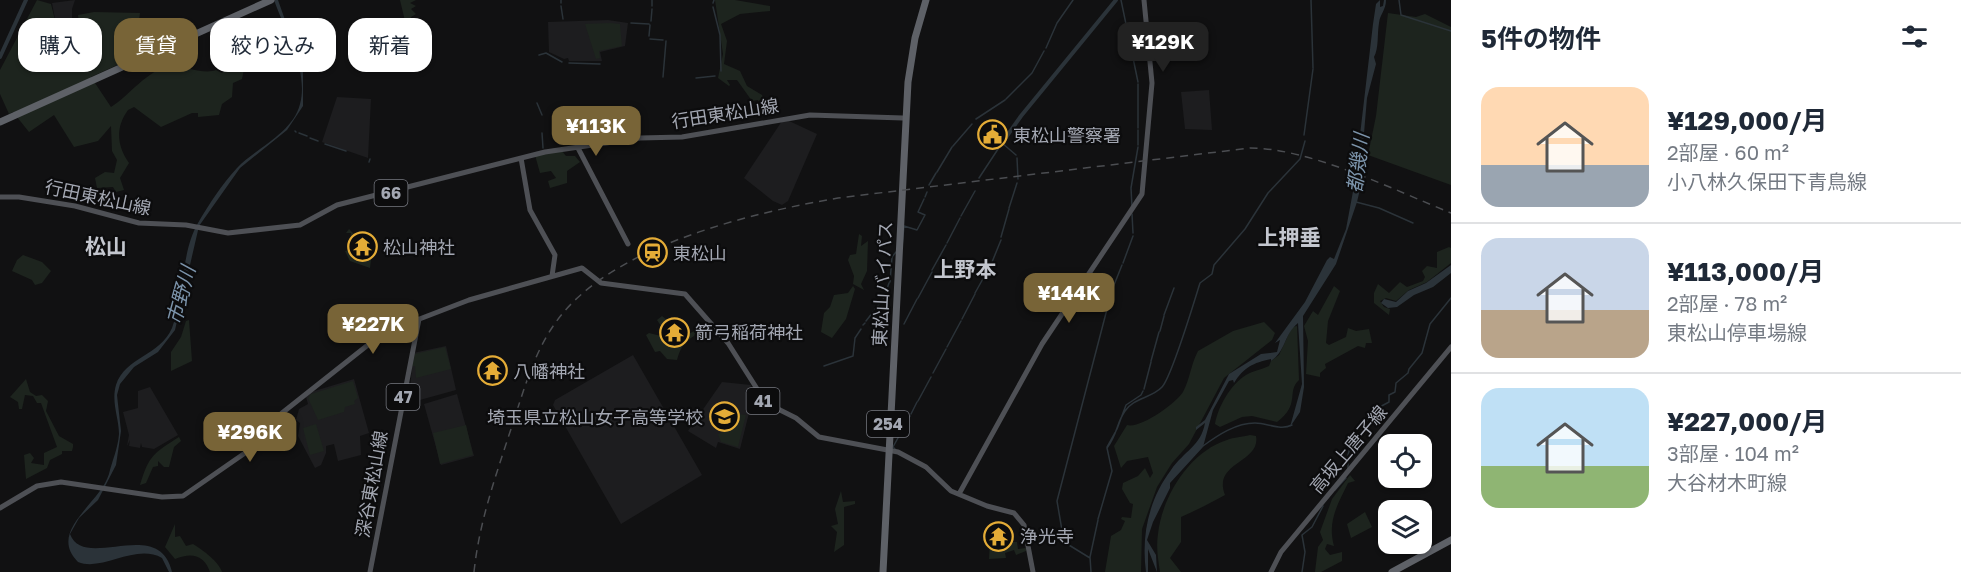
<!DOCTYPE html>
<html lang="ja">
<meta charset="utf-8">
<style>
body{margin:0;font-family:"Golos Text","Noto Sans JP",sans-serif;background:#f2f2f3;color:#1f2937;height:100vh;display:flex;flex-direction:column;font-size:22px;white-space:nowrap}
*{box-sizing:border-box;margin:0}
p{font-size:20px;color:#747a83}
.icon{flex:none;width:33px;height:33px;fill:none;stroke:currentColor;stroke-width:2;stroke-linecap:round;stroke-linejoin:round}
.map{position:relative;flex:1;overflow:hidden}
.details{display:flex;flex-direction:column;background:#fff;width:510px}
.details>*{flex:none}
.banner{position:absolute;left:18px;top:18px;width:570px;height:54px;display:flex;gap:12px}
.controls{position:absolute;left:1378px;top:434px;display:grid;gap:12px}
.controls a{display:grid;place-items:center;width:54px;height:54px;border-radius:12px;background:#fff;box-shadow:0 2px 4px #0004;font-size:30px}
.price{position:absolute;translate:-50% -51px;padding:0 14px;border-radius:12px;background:#786437;color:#fff;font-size:20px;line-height:39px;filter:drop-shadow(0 2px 3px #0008)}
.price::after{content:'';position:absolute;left:50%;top:36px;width:18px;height:14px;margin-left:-9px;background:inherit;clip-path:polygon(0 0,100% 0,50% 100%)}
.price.on{background:#222;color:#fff}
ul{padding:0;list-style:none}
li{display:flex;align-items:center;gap:18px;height:150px;padding:0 30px}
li+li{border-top:2px solid #e0e1e3}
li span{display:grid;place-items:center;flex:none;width:168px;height:120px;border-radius:18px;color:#555}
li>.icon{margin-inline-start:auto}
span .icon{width:72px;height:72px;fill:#fffc;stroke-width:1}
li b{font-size:26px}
h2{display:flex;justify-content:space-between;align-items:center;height:72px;padding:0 30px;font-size:26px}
.chip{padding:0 21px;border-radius:18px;background:#fff;box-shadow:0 2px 4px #0004;font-size:21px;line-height:54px}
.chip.on{background:#786437;color:#fff}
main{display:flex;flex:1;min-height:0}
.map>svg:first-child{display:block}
.built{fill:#1d1d1f}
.green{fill:#1d241e}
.water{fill:#2b3339}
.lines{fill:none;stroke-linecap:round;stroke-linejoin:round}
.stream{stroke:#2b3339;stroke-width:1.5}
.river{stroke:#2b3339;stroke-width:4}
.major{stroke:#4e5055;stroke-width:5}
.highway{stroke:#5e6167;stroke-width:7}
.rail{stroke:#4b4d51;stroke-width:1.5;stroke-dasharray:8 6;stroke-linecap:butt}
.labels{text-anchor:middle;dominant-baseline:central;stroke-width:4.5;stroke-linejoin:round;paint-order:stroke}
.shield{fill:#0c0c0d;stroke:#767880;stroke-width:1.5}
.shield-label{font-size:16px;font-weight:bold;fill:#a3a7b2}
.street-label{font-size:18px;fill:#a3a7b2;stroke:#0c0c0d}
.poi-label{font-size:18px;fill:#a3a7b2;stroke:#0c0c0d;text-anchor:start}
.water-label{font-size:20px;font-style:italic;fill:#7c94ab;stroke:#0c0c0d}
.quarter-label{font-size:21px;font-weight:bold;fill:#c3c6ce;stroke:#0c0c0d}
</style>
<main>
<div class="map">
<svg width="1451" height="572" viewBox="0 0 1451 572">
<rect width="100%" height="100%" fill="#111112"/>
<!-- built -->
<path class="built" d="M75,0L72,9V27L55,19L52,3Z
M608,20L628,23L625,46L600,52L602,61H569L568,58L564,59L549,52L548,22Z
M1209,90L1212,130L1185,129L1181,92Z
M337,97L371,99L368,158L322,142Z
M787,120L817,134L788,201L782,205L773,201L744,178L782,121Z
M446,346L456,390L409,403L413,353Z
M633,355L702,475L621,524L553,405L555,400Z
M354,379L369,433L360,436L361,455L338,461L334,444L326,446V453L321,465L315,468L298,436L300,423L296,420L299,409L308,404L306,397L311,392Z
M722,382L751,385L749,413L740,449L718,442L716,448L688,431Z
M150,387L178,435L154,449L142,447L141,443L140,448L129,446L130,440L127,446L129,435L123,412L138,408V391Z
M457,394L474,456L441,465L424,404Z"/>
<!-- green -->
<path class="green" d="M37,0L51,4L55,20L80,31L78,15L94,12L140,13L137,34L118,43L126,61L91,77L111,107C129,96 148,69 169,67C184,65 203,75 216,70L222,73L226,68L219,63L216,48L218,40L227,57L244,69L242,79L233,83L232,97L222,104L219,115L198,117V113H192L161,127L134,107L128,110C115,128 117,146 129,163L120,178L124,190L116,192L113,187L97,188L95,178L105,172L114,173L117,160L112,151L111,126L98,141L74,147L54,115L29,132L13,112L9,114L0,94V70Z
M400,0H416L410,3L416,6L411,9L416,14L411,17L410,28L413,29L415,46L409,51L406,45L402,44V40L400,44H394L405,21Z
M715,0H735L770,6V11L740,14L721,24L727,41L724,64L740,71L747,86L762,95L764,100L760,104L758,100L752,101L737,80H727L730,85L729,86L718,78L723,54Z
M1388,13L1416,17L1425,14L1451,27V185L1368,155L1376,116Z
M610,23L620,24L622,46L599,51L600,58L596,59L585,24Z
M562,151L566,156H575L580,162L567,171V183L550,188L548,181L556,178L551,171L540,173L535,155Z
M349,229L355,235V242L361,250L365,242L372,245L365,251L368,253L372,251L370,268L350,261L345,251L349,250L351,233H346Z
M859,234L862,236L861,246L868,241L867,271L861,284L864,290L853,284L854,276L848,260L850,255L856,254Z
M1449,247L1451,248V263L1427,282L1409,290L1396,301L1386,298L1380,301L1384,307L1390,309L1389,315L1374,303V293L1378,284L1389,293L1400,282L1407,287L1423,281L1425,277L1422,271L1427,266L1437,268V252Z
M23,255L42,262L51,271L42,283L35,285L32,280L12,271L17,260Z
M853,286L855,289L846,319L832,338L821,332L824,313L830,307L834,295L848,293Z
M1334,286L1340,291L1328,321L1326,343L1329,345L1346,337L1348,328L1356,331L1369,329L1372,343H1366L1365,348L1358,346L1325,364L1326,368L1320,373V377L1306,374L1308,341L1304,326L1313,311L1318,315Z
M662,316L667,320L662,325L663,329L668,330L672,340L679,336L676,341L682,343L685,336L696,330L694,336C683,343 680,349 677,360L667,359L660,351L655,352L646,335L649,333L661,336V326L657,320Z
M189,320L192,361L171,371V352L181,337L186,321Z
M1264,322L1275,333L1272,340L1224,378L1189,444L1172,463L1157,487L1142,529L1141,572H1105L1111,536L1121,530L1125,521L1121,519L1122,517L1131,518L1133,504L1130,503L1122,489L1123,483L1138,476L1145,468L1150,478L1153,473L1148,457L1127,461L1121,468L1114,446L1127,425C1140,429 1175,404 1183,392C1190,379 1191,364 1198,351L1233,331Z
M1297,326L1299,380C1286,392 1301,404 1277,422L1252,416L1242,417L1220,427L1215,424C1218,407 1230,385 1246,375C1252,371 1261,370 1269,366L1271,361L1279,355L1292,327Z
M445,347L451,369L416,378L415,366H412L415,354Z
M26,379L30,392L36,396L42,395L48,401L46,411L59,436L73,444V447L72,451H62V454L50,460L47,468L26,479L24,455L30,453L34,458L31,463L44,465V453L57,447L41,403H37L33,396L25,395L22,409H19L18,402L10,397Z
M353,381L358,398L354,401L355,404L345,407L344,412L318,420L308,398L311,394Z
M727,413L746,415L738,447L721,442L718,434L723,432L724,417Z
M316,424L324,451L310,455L303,428Z
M466,425L473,455L440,464L433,433Z
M1250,435L1256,436C1261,463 1212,462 1225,495C1210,503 1197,510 1181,517V542L1170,558L1181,572H1160C1158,559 1156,547 1158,534C1162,497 1189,452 1227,440C1234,437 1242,437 1250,435Z
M179,437L181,441L174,447L169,467H164L158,461V466L153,467L146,483L140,485C149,455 154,453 179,437Z
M1350,475L1355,481L1348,483C1338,504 1327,521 1334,546L1327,544L1325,549L1330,555L1342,552V561L1321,572H1304H1315L1318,547L1323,540L1320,532L1332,499Z
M841,491L843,502L855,501V504L844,507V545L834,552L837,532L831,526L838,524L835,509Z
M1365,512L1372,527L1351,538L1347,524Z
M175,524V537L180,536L186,546L193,544C203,550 219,562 222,572H210C204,555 192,552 175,559L165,547Z
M990,542H1017L1018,549L1026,548V551L1016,555L1014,550L1005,553L1006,558L989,559Z"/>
<!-- water -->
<path class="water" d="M274,0H278L303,71V106L287,130L240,168L199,226L175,330L158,352L134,367L120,384L117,395L121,431L116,465L98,500L79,518L70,534C84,572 159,515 172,572H169L162,558C135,543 103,572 78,562C47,531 100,504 109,474C112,461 118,448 119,434C119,418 111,402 116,385C125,357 160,356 172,328C184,297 181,252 198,223C209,204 222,184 237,168C256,148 293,133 300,104C309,71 285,31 274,0Z
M1380,0V7L1383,6L1384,0H1386C1386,10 1380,14 1379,23C1377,35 1379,48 1374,57L1376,64L1367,98L1363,145L1366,164L1357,202L1336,264L1303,316L1304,387L1300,412L1290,427L1302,384L1298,323C1284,334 1286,351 1271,361V359C1253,363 1244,367 1234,383L1233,380L1229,381L1213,410L1203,447L1170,483V488L1153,522L1147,540L1156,555L1157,572L1148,549V572H1146C1141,535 1149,499 1171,470C1184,451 1201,446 1205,423L1196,430V427L1205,420L1229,374L1261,354L1277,352L1280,340L1275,343L1305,302L1327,260L1330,257L1334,259L1346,229L1354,186L1373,24L1376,4Z
M1451,265V273L1433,287L1414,295L1397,307L1388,308L1381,303L1384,299L1396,302L1408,291L1426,283Z"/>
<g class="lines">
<!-- stream -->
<path class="stream" d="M561,0V3
M1121,0L1138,82
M1311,0L1313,68
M1399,0L1401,15L1451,31
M713,3L714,0
M561,6L563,19
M652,6V0
M713,7L720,35L721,71
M651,21L652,9
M631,23L649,24
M649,36L650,25
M650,39L663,40
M1046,48L1057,23L1073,0
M0,53L3,52
M539,55L546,53L562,62
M382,60L386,67
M387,63L392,47
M569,63L600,64
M663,77L666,41
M696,78L715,76
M1006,99L1032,73L1044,51
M537,103L542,115
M976,119L1005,100
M1138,128V84
M295,131L296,132
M299,133L307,136
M542,133L543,148
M1304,135L1313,69
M310,138L318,141
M1002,143L1016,155
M325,144L346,151
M1138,145V130
M953,146L972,124
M1017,158L1018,179
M369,162L370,159
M937,172L952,147
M979,178L1000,146
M929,185L936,173
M925,197L927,192
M1356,202L1379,208L1413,223
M1132,207L1131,188L1138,147
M1009,208L1017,183
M1132,214L1133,233
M961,216L975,191
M1001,237L1009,209
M947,243L960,218
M902,247L904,226L917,230L925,215L918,212L924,199
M1123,263L1133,236
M990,267L1001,240
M932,270L946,245
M890,282L892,257L896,252
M975,293L989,268
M918,298L932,272
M875,309L883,300L889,283
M1164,315L1174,288
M962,319L975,294
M866,321L873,312
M904,324L917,299
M863,325L865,323
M1160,331L1164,316
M947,347L961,321
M1151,361L1159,332
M824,366L853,356L855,338L861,329
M933,373L946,349
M1144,389L1151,362
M918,401L931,377
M911,414L917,402
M1203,446C1218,435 1236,423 1255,423C1268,423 1280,431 1292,425
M1107,447L1117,429L1126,405L1141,395L1143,391
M895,449L893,447L910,416
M1348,469V455L1353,437L1361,434L1364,423L1374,415L1376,409L1389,402V395L1395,392L1396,383L1408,373L1409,369L1422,353L1430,324L1451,298
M1335,490L1346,478
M1098,519L1112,471L1107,448C1118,433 1116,424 1125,411C1133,398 1152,398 1162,387C1172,376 1194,302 1200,283L1212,274L1214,265L1245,229L1268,193L1300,159L1305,141
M1090,558L1064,542L1057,501L1112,290L1122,265
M1091,572L1090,557L1098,520
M1302,572L1305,552L1302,535L1312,527L1323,506"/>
<!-- river -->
<path class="river" d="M0,57L26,0
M1002,143L1021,116L1116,0"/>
<!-- major -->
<path class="major" d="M578,148L628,244
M521,158L530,210L555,255L552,276
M0,197H19L75,206L139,223L186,225L228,233L300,225L337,205L545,152L640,138L682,137L810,115L903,118
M959,494L1042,344L1142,194L1152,83L1144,0
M0,508L37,486L61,482L162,497L183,496L245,453L282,413L383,333L469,300L582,268L601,283L685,294L728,343L766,403L796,418L819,437L898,452L926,467L951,491L987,506L1014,513L1024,525L1033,572
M370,572L419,319
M1271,572L1281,552L1451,347"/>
<!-- highway -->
<path class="highway" d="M0,122L271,0
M883,572L908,82L915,38L926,0
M1392,572L1451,540"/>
<!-- rail -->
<path class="rail" d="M474,572C479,524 494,481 509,435C522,397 532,355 556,322C610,246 751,213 838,198L1250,148C1310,148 1394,190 1451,213"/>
</g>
<!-- icons -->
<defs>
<symbol id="civic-ring" viewBox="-11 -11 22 22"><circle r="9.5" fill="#0c0c0d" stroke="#e4ac37" stroke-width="1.5"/><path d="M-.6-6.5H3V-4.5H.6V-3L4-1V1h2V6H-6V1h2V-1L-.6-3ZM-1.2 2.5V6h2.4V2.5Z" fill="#e4ac37"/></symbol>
<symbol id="temple-ring" viewBox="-11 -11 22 22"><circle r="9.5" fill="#0c0c0d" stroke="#e4ac37" stroke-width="1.5"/><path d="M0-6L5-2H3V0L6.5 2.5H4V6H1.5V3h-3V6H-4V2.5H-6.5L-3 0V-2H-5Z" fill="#e4ac37"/></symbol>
<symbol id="station-ring" viewBox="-11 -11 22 22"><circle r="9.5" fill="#0c0c0d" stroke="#e4ac37" stroke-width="1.5"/><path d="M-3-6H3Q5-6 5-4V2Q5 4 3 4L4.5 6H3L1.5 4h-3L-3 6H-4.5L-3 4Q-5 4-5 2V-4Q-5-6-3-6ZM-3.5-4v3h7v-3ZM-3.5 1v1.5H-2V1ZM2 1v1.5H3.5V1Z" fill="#e4ac37"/></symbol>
<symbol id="school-ring" viewBox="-11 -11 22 22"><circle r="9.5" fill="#0c0c0d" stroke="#e4ac37" stroke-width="1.5"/><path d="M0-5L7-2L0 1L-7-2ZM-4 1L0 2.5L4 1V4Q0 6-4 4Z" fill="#e4ac37"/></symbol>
</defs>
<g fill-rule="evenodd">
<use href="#civic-ring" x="976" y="118" width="33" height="33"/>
<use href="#temple-ring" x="346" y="230" width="33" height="33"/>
<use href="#station-ring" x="636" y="236" width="33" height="33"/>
<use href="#temple-ring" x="658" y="316" width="33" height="33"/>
<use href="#temple-ring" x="476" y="354" width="33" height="33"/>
<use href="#school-ring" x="708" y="400" width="33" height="33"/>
<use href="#temple-ring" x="982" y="520" width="33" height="33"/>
</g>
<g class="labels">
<!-- shield labels -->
<g class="shield">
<rect x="374.5" y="180" width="33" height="26" rx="4.5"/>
<rect x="386.5" y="384" width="33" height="26" rx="4.5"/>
<rect x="746.5" y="388" width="33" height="26" rx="4.5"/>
<rect x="867" y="411" width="42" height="26" rx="4.5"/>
</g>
<g class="shield-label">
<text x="391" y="193">66</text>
<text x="403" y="397">47</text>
<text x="763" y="401">41</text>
<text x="888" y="424">254</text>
</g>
<!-- street labels -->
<g class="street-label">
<text transform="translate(725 113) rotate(-9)">行田東松山線</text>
<text transform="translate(98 197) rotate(12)">行田東松山線</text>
<text transform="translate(882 284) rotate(-87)">東松山バイパス</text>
<text transform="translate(1348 449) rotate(-50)">高坂上唐子線</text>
<text transform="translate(371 484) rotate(-80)">深谷東松山線</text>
</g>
<!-- poi labels -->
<g class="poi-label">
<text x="1013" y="135">東松山警察署</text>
<text x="383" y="247">松山神社</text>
<text x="673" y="253">東松山</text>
<text x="695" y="332">箭弓稲荷神社</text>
<text x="513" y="371">八幡神社</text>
<text x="703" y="417" text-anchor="end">埼玉県立松山女子高等学校</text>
<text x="1020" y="536">浄光寺</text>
</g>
<!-- water labels -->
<g class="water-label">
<text transform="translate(1357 163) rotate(-83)">都幾川</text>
<text transform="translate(180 295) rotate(-75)">市野川</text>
</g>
<!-- quarter labels -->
<g class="quarter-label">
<text x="1289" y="237">上押垂</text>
<text x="106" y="246">松山</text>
<text x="965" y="269">上野本</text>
</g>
</g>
</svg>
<div class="controls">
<a><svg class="icon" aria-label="locate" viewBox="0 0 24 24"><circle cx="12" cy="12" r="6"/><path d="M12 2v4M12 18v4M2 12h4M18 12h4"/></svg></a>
<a><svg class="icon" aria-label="layers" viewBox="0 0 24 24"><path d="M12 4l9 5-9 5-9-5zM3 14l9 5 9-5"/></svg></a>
</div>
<b class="price on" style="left:1163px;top:73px">¥129K</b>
<b class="price" style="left:596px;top:157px">¥113K</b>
<b class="price" style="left:1069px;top:324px">¥144K</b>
<b class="price" style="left:373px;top:355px">¥227K</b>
<b class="price" style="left:250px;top:463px">¥296K</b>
<div class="banner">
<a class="chip">購入</a>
<a class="chip on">賃貸</a>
<a class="chip">絞り込み</a>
<a class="chip">新着</a>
</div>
</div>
<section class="details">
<h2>5件の物件<svg class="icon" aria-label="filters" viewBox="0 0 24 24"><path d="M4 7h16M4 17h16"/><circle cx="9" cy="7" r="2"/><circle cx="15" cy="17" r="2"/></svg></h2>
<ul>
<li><span style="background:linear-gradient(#ffd9b3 65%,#9aa5b1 0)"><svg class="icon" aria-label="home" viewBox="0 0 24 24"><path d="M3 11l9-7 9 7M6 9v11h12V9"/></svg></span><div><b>¥129,000/月</b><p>2部屋 · 60 m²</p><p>小八林久保田下青鳥線</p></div></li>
<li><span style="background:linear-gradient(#c9d6e8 60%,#b9a48a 0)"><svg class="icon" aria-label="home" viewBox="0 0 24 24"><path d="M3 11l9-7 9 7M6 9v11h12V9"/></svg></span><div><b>¥113,000/月</b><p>2部屋 · 78 m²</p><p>東松山停車場線</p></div></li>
<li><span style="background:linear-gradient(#bfe0f5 65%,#8fb573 0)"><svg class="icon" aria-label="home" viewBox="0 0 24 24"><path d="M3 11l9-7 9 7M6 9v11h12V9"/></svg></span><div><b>¥227,000/月</b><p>3部屋 · 104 m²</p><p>大谷材木町線</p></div></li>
</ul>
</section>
</main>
